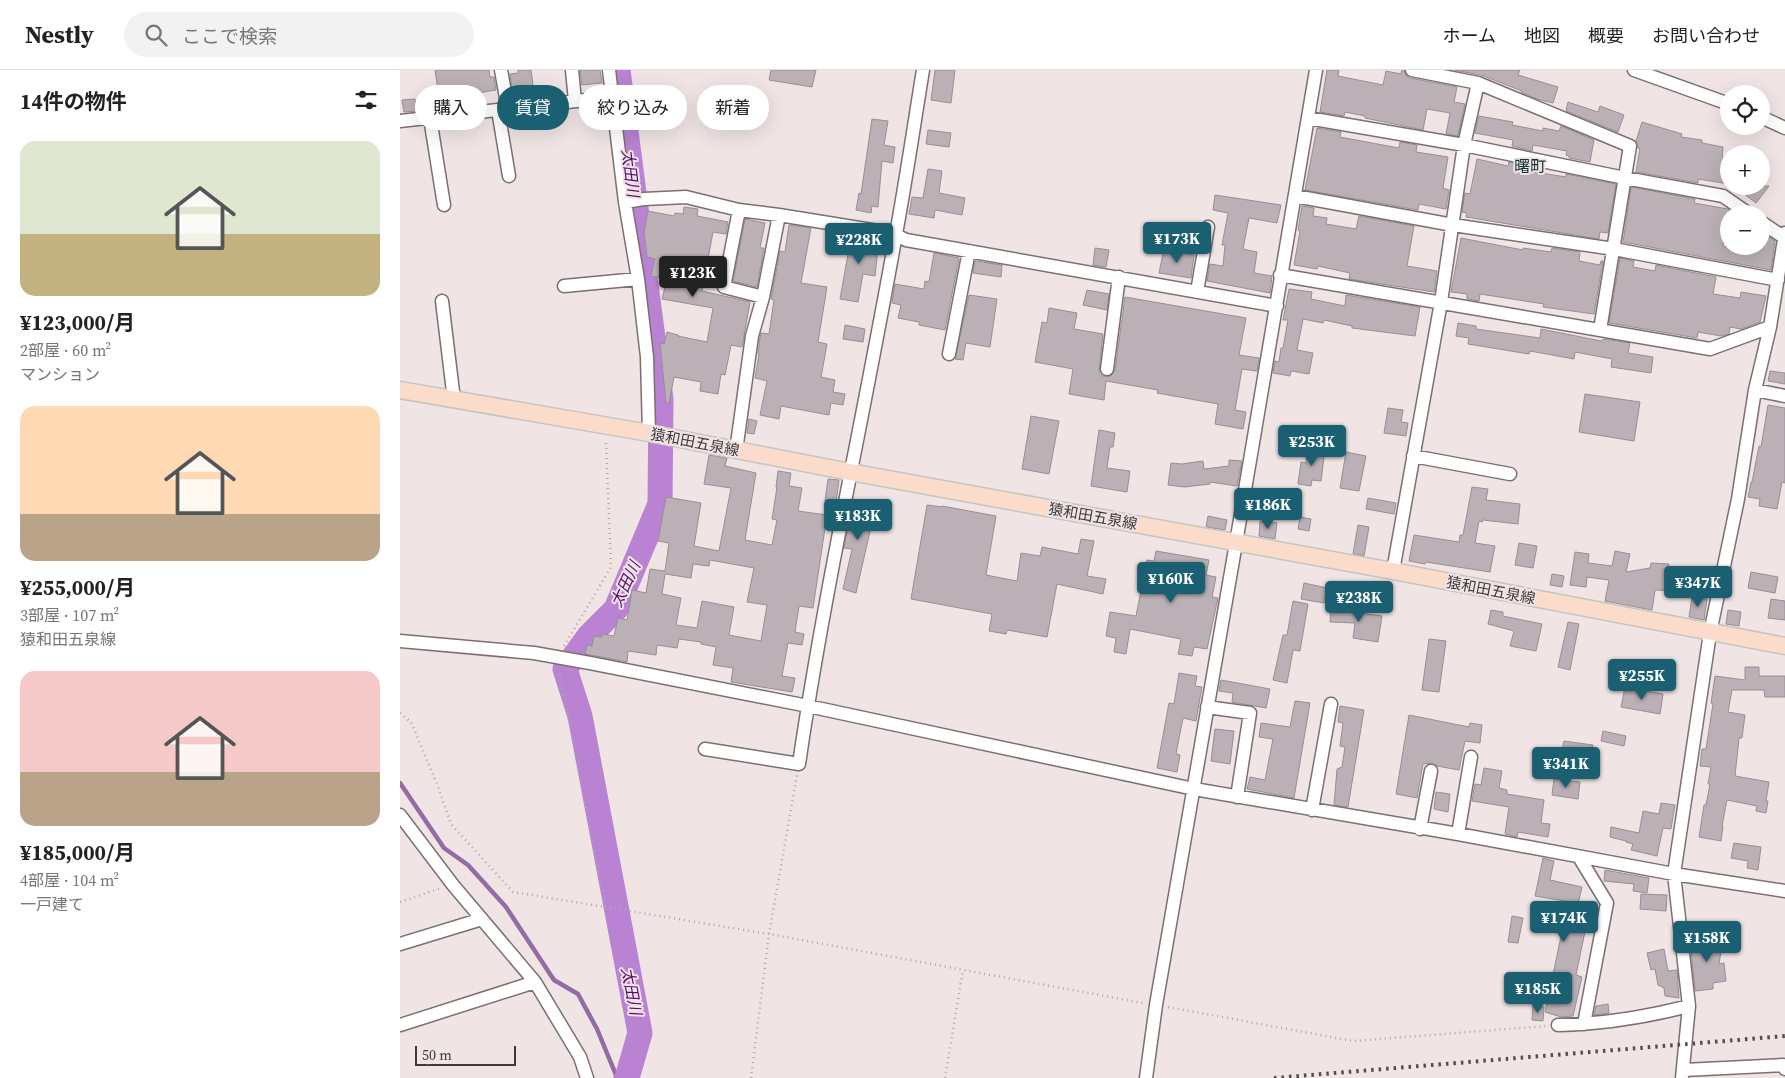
<!DOCTYPE html>
<html lang="ja">
<meta charset="utf-8">
<style>
body{margin:0;font-family:"Source Serif 4","Noto Sans JP",serif;background:#f2f2f2;color:#222;height:100vh;display:flex;flex-direction:column;font-size:19px;white-space:nowrap}
*{box-sizing:border-box;margin:0}
p{font-size:16px;color:#767676}
.icon{flex:none;width:28px;height:28px;fill:none;stroke:currentColor;stroke-width:2;stroke-linecap:round;stroke-linejoin:round}
.map{position:relative;flex:1;overflow:hidden}
.side{display:flex;flex-direction:column;background:#fff;width:400px}
.side>*{flex:none}
.top-card{position:absolute;left:15px;top:15px;width:475px;height:45px;display:flex;gap:10px}
.buttons{position:absolute;left:1320px;top:15px;display:grid;gap:10px}
.buttons a{display:grid;place-items:center;width:50px;height:50px;border-radius:50%;background:#fff;box-shadow:0 5px 20px #0002;font-size:25px}
.scale{position:absolute;left:15px;bottom:12px;width:101px;box-sizing:border-box;padding-left:5px;border:2px solid #3e3a3a;border-top:0;font-size:14px;line-height:18px;white-space:nowrap;color:#3e3a3a;-webkit-text-stroke:4px #f0e4e4;paint-order:stroke}
.price{position:absolute;translate:-50% -42px;padding:0 11px;border-radius:5px;background:#1b6072;color:#fff;font-size:16px;line-height:32px;filter:drop-shadow(0 1px 2px #0008)}
.price::after{content:'';position:absolute;left:50%;top:30px;width:15px;height:11px;margin-left:-8px;background:inherit;clip-path:polygon(0 0,100% 0,50% 100%)}
.price.active{background:#222;color:#fff}
ul{padding:0;list-style:none}
li{display:grid;align-content:center;gap:10px;height:265px;padding:0 20px}
li span{display:grid;place-items:center;height:155px;border-radius:15px;color:#555}
li>.icon{margin-inline-start:auto}
span .icon{width:90px;height:90px;fill:#fffc;stroke-width:1}
li b{font-size:21px}
h2{display:flex;justify-content:space-between;align-items:center;height:60px;padding:0 20px;font-size:21px}
.chip{padding:0 18px;border-radius:22px;background:#fff;box-shadow:0 5px 20px #0002;font-size:18px;line-height:45px}
.chip.active{background:#1b6072;color:#fff}
header{display:flex;align-items:center;gap:30px;box-sizing:border-box;height:70px;padding:0 25px;background:#fff;border-bottom:1px solid #e0e0e0}
header strong{font-size:24px}
nav{display:flex;gap:28px;margin-inline-start:auto;font-size:18px}
.search{width:350px;height:45px;background:#f2f2f2;display:flex;align-items:center;gap:12px;box-sizing:border-box;padding:0 18px;border-radius:28px;color:#767676;font-size:19px}
main{display:flex;flex:1;min-height:0}
.map>svg:first-child{display:block}
.lines{fill:none;stroke-linecap:round;stroke-linejoin:round}
.stream{stroke:#946ca5;stroke-width:4.5}
.river{stroke:#b982d3;stroke-width:25}
.building{fill:#bab0b5;stroke:#988e93;fill-rule:evenodd}
.minor-casing{stroke:#7a7070;stroke-width:15}
.major-casing{stroke:#c5c4c4;stroke-width:19}
.path{stroke:#b2a8a8;stroke-width:2.5;stroke-dasharray:1 4;stroke-linecap:butt}
.minor{stroke:#fff;stroke-width:12}
.major{stroke:#fbdccb;stroke-width:16}
.rail{stroke:#534e4e;stroke-width:4;stroke-dasharray:2.5 5;stroke-linecap:butt}
.labels{text-anchor:middle;dominant-baseline:central;stroke-width:4;stroke-linejoin:round;paint-order:stroke}
.street-label{font-size:15px;fill:#3e3a3a;stroke:#f0e4e4}
.neighbourhood-label{font-size:16px;fill:#14333c;stroke:#f0e4e4}
.water-label{font-size:16px;font-style:italic;fill:#560c71;stroke:#f0e4e4}
</style>
<header>
<strong>Nestly</strong>
<div class="search"><svg class="icon" aria-label="search" viewBox="0 0 24 24"><circle cx="10" cy="10" r="6"/><path d="M15 15l6 6"/></svg>ここで検索</div>
<nav><a>ホーム</a><a>地図</a><a>概要</a><a>お問い合わせ</a></nav>
</header>
<main>
<section class="side">
<h2>14件の物件<svg class="icon" aria-label="filters" viewBox="0 0 24 24"><path d="M4 7h16M4 17h16"/><circle cx="9" cy="7" r="2"/><circle cx="15" cy="17" r="2"/></svg></h2>
<ul>
<li><span style="background:linear-gradient(#dfe7d0 60%,#c2b280 0)"><svg class="icon" aria-label="home" viewBox="0 0 24 24"><path d="M3 11l9-7 9 7M6 9v11h12V9"/></svg></span><div><b>¥123,000/月</b><p>2部屋 · 60 m²</p><p>マンション</p></div></li>
<li><span style="background:linear-gradient(#ffd9b3 70%,#b9a48a 0)"><svg class="icon" aria-label="home" viewBox="0 0 24 24"><path d="M3 11l9-7 9 7M6 9v11h12V9"/></svg></span><div><b>¥255,000/月</b><p>3部屋 · 107 m²</p><p>猿和田五泉線</p></div></li>
<li><span style="background:linear-gradient(#f6c9c9 65%,#b9a48a 0)"><svg class="icon" aria-label="home" viewBox="0 0 24 24"><path d="M3 11l9-7 9 7M6 9v11h12V9"/></svg></span><div><b>¥185,000/月</b><p>4部屋 · 104 m²</p><p>一戸建て</p></div></li>
</ul>
</section>
<div class="map">
<svg width="1385" height="1008" viewBox="0 0 1385 1008">
<rect width="100%" height="100%" fill="#f0e4e4"/>
<g class="lines">
<!-- stream -->
<path class="stream" d="M0,713L44,778L68,795L106,837L154,910L178,924L197,959L216,1005V1008"/>
<!-- river -->
<path class="river" d="M218,0L261,329L260,434L216,539L189,566L165,599L180,646L240,963L227,1008"/>
</g>
<!-- building -->
<path class="building" d="M35,0H89L90,7H94L96,20L73,24L72,16L38,21Z
M118,0H131L133,15L112,18L110,4L118,3Z
M180,0H200L202,13L182,15Z
M371,0H416L412,17L369,10Z
M535,0H555L551,33L531,30Z
M927,0H939L938,6L983,15L986,1L1001,4L1002,0H1004L1006,6L1010,8L1057,17L1054,32L1065,34L1058,66L1046,64L1050,43L1027,39L1023,60L965,48V46L945,42L944,46L920,42Z
M1054,0H1120L1118,5L1158,17L1153,33L1137,29L1121,22L1122,21L1081,5Z
M15,29L17,41L4,42L2,30Z
M1168,32L1198,42L1200,36L1224,45L1218,62L1166,41Z
M1079,46L1113,52L1112,55L1143,61V58L1159,61L1161,56L1194,70L1190,92L1169,88V86L1166,85L1167,81L1133,75L1132,81L1112,76L1113,70L1075,63Z
M472,49L488,51L484,75L495,77L493,93L482,91L478,137L472,136L471,143L456,140L459,123L461,124Z
M1242,52L1282,64L1281,67L1302,70V73L1323,77L1322,87L1329,88V114L1298,109V113L1236,102L1240,78H1238L1236,71Z
M917,58L941,62L940,67L999,78L1000,72L1017,75L1016,82L1048,87L1043,118L1049,120L1046,139L1019,134L1018,140L905,120Z
M528,60L551,63L549,77L526,74Z
M1077,89L1108,96L1109,92L1129,97L1128,101L1166,107V104L1216,114L1208,163L1200,162L1199,169L1066,147L1067,143L1062,142L1065,123L1070,124Z
M528,99L542,101L539,123L565,128L562,145L535,140L534,148L509,144L512,127L523,128Z
M1334,116H1369L1356,133Z
M1231,117L1295,129L1294,133L1328,139L1329,140L1323,176L1356,182L1357,176H1361V162L1375,171L1371,200L1223,172Z
M815,125L881,135L877,153L849,148L843,179L857,182L854,203L872,206L870,223L807,211L810,194L823,196L825,175H822L828,143L813,140Z
M902,136L914,138L913,146L927,148L926,154L956,159L959,146L1014,156L1007,196L1037,201L1034,222L949,209L950,203L918,196L917,199L894,195L900,161L898,160Z
M284,137L298,139L297,146L328,152L326,164L313,162L302,221L350,232L342,277L331,275L325,305L321,304L318,324L300,321L301,312L274,307L269,333H266L260,273L264,274L267,262L278,265V266L307,272L313,238L262,229L267,209L251,206L255,189L247,187L244,162L248,141L274,146L275,143L283,144Z
M345,149L365,153L360,178H364L357,217L333,211Z
M389,155L411,158L401,213L427,217L418,272L427,274L421,307L435,310L433,322L445,324L443,335L431,333L429,345L381,336L379,349L360,345L367,311L355,308L359,284H358L360,268L361,263L369,264L374,230L371,229L380,181L385,182Z
M450,165L479,169L475,206L463,204L458,232L440,229L450,173H448Z
M1061,168L1123,180V178L1151,182L1152,178L1180,182L1179,191L1200,195L1201,191H1203L1194,244L1143,237L1144,234L1080,224L1079,231L1067,229V224L1051,222Z
M695,178L709,180L706,197L693,195Z
M764,179L794,185L791,208L759,203Z
M534,183L559,188L545,260L519,255V252L498,248L501,235L492,233L495,214L524,219L525,211L529,212Z
M1220,188L1234,191L1233,197L1255,201L1256,195L1316,207L1313,224L1340,228L1341,222L1366,226L1360,252L1341,259L1330,257L1329,264L1321,266L1298,262L1297,268L1209,253Z
M575,191L602,195L601,207L573,203Z
M889,219L912,222L911,229L945,236L946,225L1020,237L1015,266L952,258V256L924,250L923,253L903,249L897,280L913,283L909,304L891,301L890,306L873,303L875,291L879,292L881,278H883L888,250H883Z
M687,220L709,224L707,240L683,235Z
M569,225L597,229L590,277L566,273L563,290L555,289Z
M725,227L846,248L839,285L859,288L857,301L842,299L835,340L846,342L843,359L815,354L818,334L757,323L758,320L706,311L704,330L669,324L673,299L635,292L642,252L647,253L649,238L677,243L674,259L703,264L699,302L702,306H711L715,300Z
M1058,253L1076,256V259L1140,268L1141,259L1201,271L1204,269L1230,273L1228,283L1253,287L1251,303L1211,297L1212,289L1175,282L1174,289L1130,281L1129,284L1068,274L1069,268L1056,266Z
M445,255L465,259L463,272L443,269Z
M1370,301L1385,303V314L1368,311Z
M1185,324L1240,332L1234,371L1179,362Z
M1368,335L1385,338V413L1382,412L1377,439L1359,436L1360,429L1348,427L1351,412H1352L1359,376L1361,377Z
M988,338L1003,340L1001,352L1008,353L1006,366L984,363Z
M631,346L659,351L649,404L622,399Z
M349,349L357,351L354,364L347,363Z
M699,360L715,363L713,377H710L707,398L730,401L727,422L691,416Z
M908,377L925,379L921,411L912,410L911,416L898,414L901,392L906,393Z
M946,382L966,386L959,421L940,418Z
M309,385L327,388L325,396L356,403L345,470L372,475L377,450L372,449L377,417H376L378,401L391,403L389,416L402,418L398,441L427,445L413,538L399,536L395,562L404,564L402,575L388,573L382,606L395,608L392,622L331,612L333,598L313,595L316,577L301,574V572L279,569L277,578L257,575L256,585L228,581L227,592L185,584L187,575L192,576L194,566L202,567V564L214,566L218,548L227,550L232,520L246,523L250,499L265,501L269,473L258,471L266,427L301,433L294,476L319,481L331,418L304,414ZM310,490L354,498L347,532L367,535L361,571L329,565L334,537L302,531L297,558L276,555L281,528L262,524L265,504L291,508L293,494L309,496Z
M829,390L842,391L837,416L810,412V414L785,417L768,415L771,393L782,394L803,391L804,399L829,396Z
M428,409L439,410L436,432L425,431Z
M1072,417L1088,419L1086,430L1120,434L1118,454L1083,450L1082,452L1079,451L1075,473L1095,476L1090,502L1026,492L1025,494L1009,491L1014,465L1059,472L1060,465H1063Z
M968,428L996,433L994,444L966,439Z
M453,431L476,435L456,523L443,519L452,479L444,478Z
M527,435L542,437V436L596,446L586,505L617,511L621,483L640,486L642,477L678,484L681,469L694,471L687,506L706,509L703,524L657,514L647,567L607,560L606,564L589,561L592,544L511,529Z
M808,446L827,450L825,460L806,457Z
M900,447L911,449L909,461L898,459Z
M860,451L877,453L875,469L859,466Z
M958,455L969,457L964,486L953,484Z
M1119,473L1137,476L1133,498L1115,495Z
M756,481L809,490L806,505L816,507L812,527L818,528L807,579L794,577L792,586L778,584L781,569L730,559L726,584L714,582L716,568L706,566L710,542L736,546L747,490L754,491Z
M1215,481L1230,484L1226,502L1250,498L1251,493L1269,494L1268,500L1281,501L1280,521L1255,520L1252,540L1205,531L1209,510L1187,507L1186,517L1170,515L1175,482L1189,484L1188,493L1212,496Z
M1351,502L1378,507L1375,523L1348,518Z
M1152,504L1164,506L1162,517L1150,515Z
M904,513L927,518L924,533L901,529Z
M1292,527L1307,529L1304,550L1289,547Z
M1371,529L1385,531V550L1368,548Z
M893,531L908,534L900,581L893,580L887,613L873,610L883,565H887Z
M931,538L954,539L953,542L982,546L978,572L953,568L955,553L930,552Z
M1091,540L1103,542V546L1142,554L1136,581L1110,576L1114,561L1088,554Z
M1328,540L1341,542L1339,556L1326,554Z
M1168,552L1179,554L1170,600L1158,597Z
M1029,569L1046,571L1039,622L1022,620Z
M1345,597H1359V606H1385V627H1365L1364,620H1332L1328,642L1345,645L1342,668H1339L1335,706L1369,712L1366,731H1368L1366,743L1356,741L1357,736L1327,730L1322,756H1323L1321,771L1299,767L1304,735H1306L1310,714H1308L1311,697L1300,696L1302,679H1306L1313,634L1311,633L1315,606L1345,610Z
M779,603L797,606L795,616L802,617L796,651L783,648L776,684L780,685L777,702L757,698L769,633L774,634Z
M821,610L870,619L866,638L832,632L833,623L819,621Z
M1225,617L1263,624L1260,644L1221,637Z
M895,631L910,633L894,728L847,719L850,707L865,710L873,669L859,667L861,653L890,657Z
M940,636L964,640L948,737L934,735L937,699L942,697L945,677L940,676L943,653L938,652Z
M1009,645L1069,657L1070,653L1082,655L1080,673L1065,671L1059,700L1037,696L1032,693L1023,694L1017,728L996,724Z
M815,659L834,661L830,694L811,691Z
M1203,661L1226,666L1224,676L1201,671Z
M1164,671L1193,675L1190,690L1161,685Z
M1084,698L1102,701L1099,718L1107,720V724L1144,730L1141,753L1150,754L1148,767L1118,762L1117,767L1105,764L1109,737L1072,731L1075,714L1081,715Z
M1154,709L1180,712L1178,729L1152,725Z
M1036,722L1050,724L1048,742L1034,739Z
M1261,733L1275,735L1271,759L1263,758L1257,786L1231,780L1233,774L1226,772V771L1210,767L1211,757L1239,763L1243,741L1259,744Z
M1334,773L1361,777L1358,800L1347,798L1348,791L1331,788Z
M1143,788L1154,791L1150,810L1182,817L1177,838H1180L1179,845L1188,847L1176,905L1182,907L1173,946L1161,947L1145,942L1162,862H1159L1165,831L1135,826Z
M1205,800L1249,808L1247,823L1233,821L1234,814L1204,811Z
M1241,824L1267,825L1266,841L1240,839Z
M1112,846L1123,848L1118,873L1108,872Z
M1310,867L1323,868L1319,894L1324,893L1326,911L1313,913V919L1295,921L1290,870Z
M1264,879L1268,901L1277,900L1279,928L1265,926L1264,918L1258,915L1255,899L1251,900L1247,883Z
M1208,934L1209,943L1194,945L1196,936Z
M1133,936L1144,937L1143,951L1132,950Z"/>
<g class="lines">
<defs>
<path id="minor" d="M101,0L108,39
M172,0L175,31
M209,0L225,132L238,209L247,287L249,363
M1012,0L1078,13L1230,76L1200,260
M1234,0L1329,34
M98,40L109,106
M1361,47L1385,58
M30,48L44,135
M908,48L1064,75L1225,108L1323,126L1349,144
M0,51L212,27
M895,126L1053,155L1214,179L1378,210
M225,132L244,129L286,127L339,140L379,145L484,162L496,165L506,170L877,236
M339,140L324,217L363,227
M1361,152L1385,168
M880,205L1310,279L1370,257
M164,216L238,209
M797,222L808,157
M42,231L54,330
M549,284L569,181
M707,299L719,207
M1355,320L1385,326
M336,381L352,266L363,227L379,145
M1013,386L1110,404
M993,501L1041,232L1064,75L1078,13
M0,571L134,583L190,593L408,636L794,719L1058,764L1274,804L1385,821
M807,637L850,643L837,727
M305,679L399,694C425,516 465,341 496,164C506,110 514,55 523,0
M912,740L931,634
M0,745L53,815L135,912L180,987L187,1008
M1020,759L1031,701
M1058,764L1071,687
M1179,787L1207,833L1184,954
M0,874L82,849
M0,955L135,912
M1158,955C1202,954 1246,947 1289,936
M1284,1000L1383,995L1385,999
M746,1008L756,935L836,473L916,0
M1282,1008L1289,936L1274,804L1310,563L1338,429L1355,320L1370,257L1385,163"/>
<path id="major" d="M0,320L249,363L450,402L993,501L1385,576"/>
</defs>
<!-- minor casing -->
<use href="#minor" class="minor-casing"/>
<!-- major casing -->
<use href="#major" class="major-casing"/>
<!-- path -->
<path class="path" d="M164,576L211,497L206,370
M0,643L11,652L37,714L51,754L113,822L205,837L159,600
M0,832L41,818
M205,837L369,864L743,933
M768,937L953,971L1146,956
M351,1008L369,864L397,705
M545,1008L563,900"/>
<!-- minor -->
<use href="#minor" class="minor"/>
<!-- major -->
<use href="#major" class="major"/>
<!-- rail -->
<path class="rail" d="M874,1008L1385,966"/>
</g>
<g class="labels">
<!-- street labels -->
<g class="street-label">
<text transform="translate(295 372) rotate(11)">猿和田五泉線</text>
<text transform="translate(693 446) rotate(10)">猿和田五泉線</text>
<text transform="translate(1091 520) rotate(11)">猿和田五泉線</text>
</g>
<!-- neighbourhood labels -->
<g class="neighbourhood-label">
<text x="1130" y="96">曙町</text>
</g>
<!-- water labels -->
<g class="water-label">
<text transform="translate(231 103) rotate(83)">太田川</text>
<text transform="translate(225 514) rotate(-65)">太田川</text>
<text transform="translate(232 921) rotate(79)">太田川</text>
</g>
</g>
</svg>
<div class="buttons">
<a><svg class="icon" aria-label="locate" viewBox="0 0 24 24"><circle cx="12" cy="12" r="6"/><path d="M12 2v4M12 18v4M2 12h4M18 12h4"/></svg></a>
<a>+</a>
<a>−</a>
</div>
<div class="scale">50 m</div>
<b class="price" style="left:777px;top:194px">¥173K</b>
<b class="price" style="left:459px;top:195px">¥228K</b>
<b class="price active" style="left:293px;top:228px">¥123K</b>
<b class="price" style="left:912px;top:397px">¥253K</b>
<b class="price" style="left:868px;top:460px">¥186K</b>
<b class="price" style="left:458px;top:471px">¥183K</b>
<b class="price" style="left:771px;top:534px">¥160K</b>
<b class="price" style="left:1298px;top:538px">¥347K</b>
<b class="price" style="left:959px;top:553px">¥238K</b>
<b class="price" style="left:1242px;top:631px">¥255K</b>
<b class="price" style="left:1166px;top:719px">¥341K</b>
<b class="price" style="left:1164px;top:873px">¥174K</b>
<b class="price" style="left:1307px;top:893px">¥158K</b>
<b class="price" style="left:1138px;top:944px">¥185K</b>
<div class="top-card">
<a class="chip">購入</a>
<a class="chip active">賃貸</a>
<a class="chip">絞り込み</a>
<a class="chip">新着</a>
</div>
</div>
</main>
